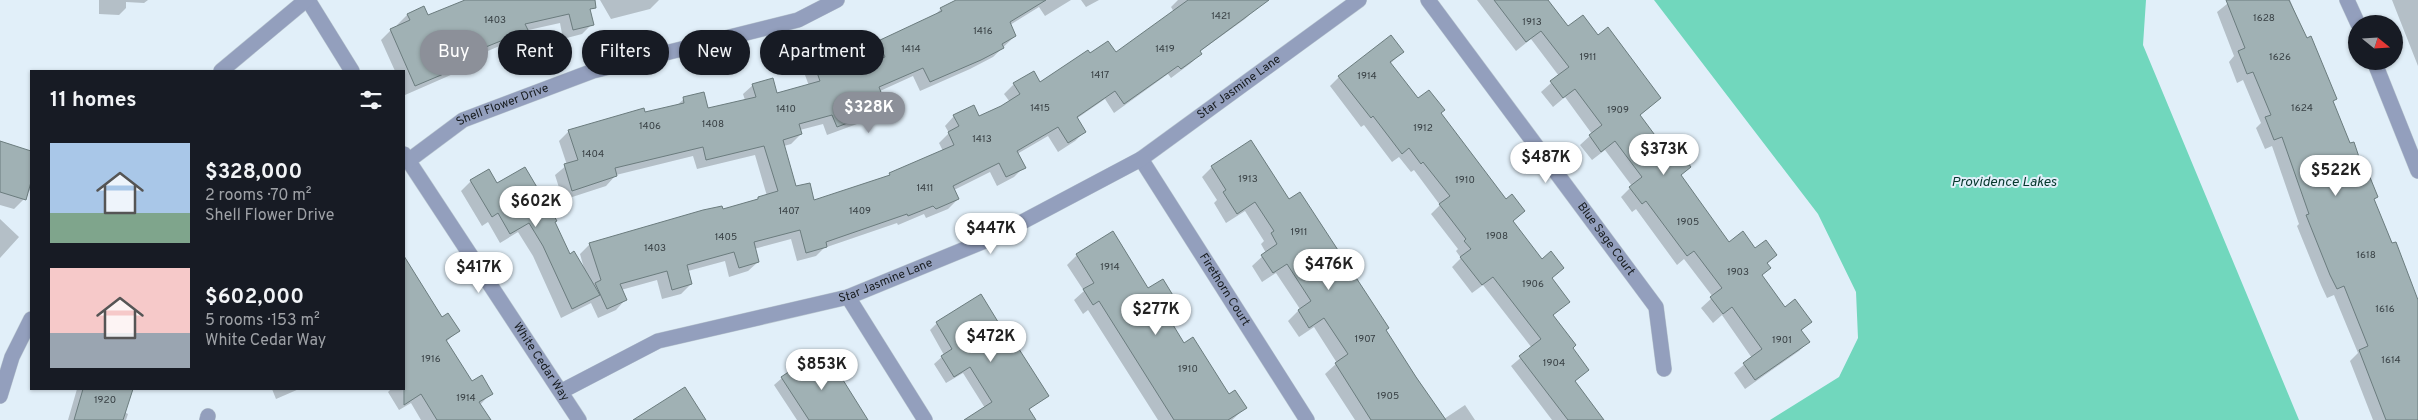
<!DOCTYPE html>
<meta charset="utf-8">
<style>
body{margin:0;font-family:Overpass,sans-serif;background:#20242c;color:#f1f3f6;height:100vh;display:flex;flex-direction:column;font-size:19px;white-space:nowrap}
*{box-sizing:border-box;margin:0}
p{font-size:16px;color:#9ea1a6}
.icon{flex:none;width:28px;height:28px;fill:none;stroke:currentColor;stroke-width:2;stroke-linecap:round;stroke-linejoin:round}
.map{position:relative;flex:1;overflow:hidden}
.drawer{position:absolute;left:30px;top:70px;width:375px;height:320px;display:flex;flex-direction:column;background:#171b24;border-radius:0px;box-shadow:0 1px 4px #0004}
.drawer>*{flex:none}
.hud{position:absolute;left:420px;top:30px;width:475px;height:45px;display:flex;gap:10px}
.needle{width:32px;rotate:108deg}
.tools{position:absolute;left:2348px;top:15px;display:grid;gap:10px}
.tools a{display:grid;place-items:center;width:55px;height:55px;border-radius:50%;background:#171b24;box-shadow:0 1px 4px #0004;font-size:25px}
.price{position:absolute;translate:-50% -42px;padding:0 11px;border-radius:18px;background:#fff;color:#222;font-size:16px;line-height:32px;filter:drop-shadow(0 1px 2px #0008)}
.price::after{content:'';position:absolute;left:50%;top:30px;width:15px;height:11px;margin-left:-8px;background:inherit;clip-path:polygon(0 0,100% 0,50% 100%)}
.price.active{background:#8c9099;color:#fff}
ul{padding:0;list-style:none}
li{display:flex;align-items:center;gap:15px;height:125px;padding:0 20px}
li span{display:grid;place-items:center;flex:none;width:140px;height:100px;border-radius:0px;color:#555}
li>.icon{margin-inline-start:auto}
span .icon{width:60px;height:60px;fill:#fffc;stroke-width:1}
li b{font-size:21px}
h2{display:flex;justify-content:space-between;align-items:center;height:60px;padding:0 20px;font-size:21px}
.pill{padding:0 18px;border-radius:22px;background:#171b24;box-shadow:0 1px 4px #0004;font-size:18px;line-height:45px}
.pill.active{background:#8c9099;color:#fff}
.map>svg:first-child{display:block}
.water{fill:#71d7bd}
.shadow{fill:#0003}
.building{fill:#a0b1b4;stroke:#6b7c7e}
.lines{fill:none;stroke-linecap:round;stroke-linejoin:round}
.minor-casing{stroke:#bcc9d2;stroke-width:16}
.minor{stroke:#939fbd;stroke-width:15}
.labels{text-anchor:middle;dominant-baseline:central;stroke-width:4;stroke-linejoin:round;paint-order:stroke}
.number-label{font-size:10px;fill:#384044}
.street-label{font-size:12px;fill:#161b1e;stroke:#e1eff9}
.water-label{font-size:14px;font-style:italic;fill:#06372d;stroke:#e1eff9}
</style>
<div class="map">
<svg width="2418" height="420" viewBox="0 0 2418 420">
<rect width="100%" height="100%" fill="#e1eff9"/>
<!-- water -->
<path class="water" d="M1654,0H2146L2143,45L2299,420H1770L1839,377L1858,338L1856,292L1818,214Z"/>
<!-- shadow -->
<path class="shadow" d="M99,0H148L144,3L126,2V8L119,15L99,14Z
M468,0H587L592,24L582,34L563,39L560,23L524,31L516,39L462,62L463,64L453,74L405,95L404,71H395L381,40L391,30L398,27L397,25L407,15L428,16Z
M600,0H659L650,9L611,19Z
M958,0H1071L1045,16L1039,7L1010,25L1015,36L993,57L970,69L920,91L913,76L880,91L886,108L876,117L827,135L823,124L800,130L801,134L791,144L784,146L795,188L813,201L887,177L943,151L939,143L949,133L945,126L954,116L979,118L1010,102L1004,94L1014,84H1040L1090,55L1115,54L1174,12L1171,7L1178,0H1248L1255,9L1245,19L1199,52L1200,54L1191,63L1171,78L1168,74L1114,113L1105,99L1076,119L1084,132L1075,141L1058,152L1048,136L1017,154L1024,167L1014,177L997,186L990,172L954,190L958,199L948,209L926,218L924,214L898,225L897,223L824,248L816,256L797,261L791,239L754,249L758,262L748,271L729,277L725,261L688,271L691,284L681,294L662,299L657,280L621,290L625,300L616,310L598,318L591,303L561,318L533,256L518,232L500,243L488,222L482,226L461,191L471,181L496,185L553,223L569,255L585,272L580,254L590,244L722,210L767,196L755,155L697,169L693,156L616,175L606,186L563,200L555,175L567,165L559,141L569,131L676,106L684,99L707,109L745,100L743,94L753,85L776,95L809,86L805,75L814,65L833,58L840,75L874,62L869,52L878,42L934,16L941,9Z
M1081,0H1099L1086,7Z
M1477,0H1546L1568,28L1650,107L1639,116L1662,147L1689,167L1680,176L1729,244L1776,255L1767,264L1770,268L1761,276L1785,309L1810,322L1801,331L1808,342L1799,351L1745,389L1734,373L1752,358L1722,315L1713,323L1701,308L1713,297L1684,259L1677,265L1636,209L1632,212L1621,197L1632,186L1605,150L1592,160L1580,145L1592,134L1565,97L1553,107L1541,92L1559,76L1531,39L1516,51Z
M2232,0H2290L2306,39L2335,99L2332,102L2363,173L2377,197L2373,200L2418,302V420H2373L2350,361L2358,353L2334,295L2327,298L2321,285L2297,226L2299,224L2272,146L2265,149L2256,128L2261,123L2243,80L2237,83L2229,62L2234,56L2217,12Z
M2392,0H2418V66Z
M1402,52L1390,64L1418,100L1440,113L1506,201L1524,211L1512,222L1541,260L1563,268L1551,279L1568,302L1552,316L1571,348L1588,370L1574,382L1602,420H1552L1511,366L1532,348L1483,285L1472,293L1452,267L1461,258L1456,251L1458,249L1431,214L1440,205L1414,170L1411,172L1399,157L1392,162L1364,125L1361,127L1330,86L1339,77Z
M0,142L31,152V191L28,190L24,199L14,209L0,205Z
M1212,167L1288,200L1385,330L1444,419L1465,405L1475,420H1355L1325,374L1337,363L1314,327L1299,337L1288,321L1300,309L1276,273L1262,282L1252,266L1266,253L1261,244L1264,241L1245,211L1226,223L1214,203L1217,200L1202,177Z
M0,219L19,237L0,258Z
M1077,255L1148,290L1173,297L1161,308L1184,345L1228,396L1245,408L1232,420H1158L1088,310L1083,314L1074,300L1084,291L1067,265Z
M406,262L442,319L458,331L446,342L472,383L491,393L480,405L489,420H421L411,403L399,410L388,392L391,389H404V263Z
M937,323L1014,350L1047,396L1028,410L1034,420H970L985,408L963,373L946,383L934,364L944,355L930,330Z
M782,378L866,420H797L774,385Z
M77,389H132L124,412L128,414L126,420H68Z
M272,389H299L276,399Z"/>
<!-- building -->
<path class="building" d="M465,0H595L596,8L590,9L594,25L573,30L569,14L525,24L528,30L461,57L465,65L415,86L390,29L410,20L407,14L424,6L428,15Z
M956,0H1046L1010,22L1016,36L1002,44L1004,48L981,60L930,82L923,68L879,87L887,108L837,127L832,115L799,124L802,134L783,140L796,186L810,183L814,200L890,175L889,173L954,145L948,132L959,126L953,115L974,105L979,116L1001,106L1020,94L1013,83L1034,71L1040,82L1088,50L1090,53L1108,41L1116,52L1188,0H1269L1200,51L1202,54L1181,69L1178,66L1124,104L1115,91L1077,117L1086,132L1068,143L1058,127L1017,151L1026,168L1006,177L999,163L953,186L959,199L936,209L933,206L908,216L907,214L826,242L827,247L806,253L800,230L754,242L759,262L739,268L734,252L687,265L692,284L672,290L667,271L620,284L627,300L607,309L595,283L601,280L589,243L703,210L722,206L723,209L758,199V197L778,191L764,146L706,160L703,147L615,168L617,176L572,191L564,164L578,160L568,130L644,108L645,112L684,103L683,97L704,92L708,108L756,97L752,84L773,78L777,93L820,81L814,64L834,57L840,74L885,57L878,41L942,11L940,8Z
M1494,0H1548L1568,26L1583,15L1598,35L1608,27L1661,98L1640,115L1663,146L1670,140L1691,167L1681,175L1729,242L1743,231L1755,248L1766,240L1777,255L1767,263L1771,268L1762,275L1785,307L1795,299L1812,322L1801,330L1810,342L1755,380L1743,363L1762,349L1732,307L1723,314L1710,297L1722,288L1694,251L1687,256L1646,201L1642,204L1629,187L1642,177L1615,141L1601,152L1589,135L1602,125L1575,89L1563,98L1550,81L1569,67L1541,31L1526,42Z
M2226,0H2289L2307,38L2311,36L2337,99L2333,101L2350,143L2354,142L2364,172L2367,170L2378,197L2374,199L2392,243L2396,242L2418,300V420H2386L2359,350L2368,346L2344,286L2337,289L2330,275L2306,215L2309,214L2282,137L2274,140L2265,117L2271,115L2253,72L2247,74L2238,51L2245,48Z
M1391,35L1404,52L1390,62L1418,98L1429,90L1445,110L1441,113L1506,199L1512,194L1525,211L1513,221L1542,259L1551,251L1564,268L1552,278L1570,302L1553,315L1576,345L1573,348L1589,370L1575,381L1604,420H1568L1519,356L1541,339L1493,277L1482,285L1460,257L1471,249L1464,241L1466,239L1439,204L1450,196L1423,162L1421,164L1409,148L1402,154L1373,116L1371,118L1338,76Z
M1251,140L1289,199L1300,192L1389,328L1386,330L1416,377L1446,420H1371L1335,363L1348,354L1324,318L1309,328L1298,310L1311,301L1287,264L1273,273L1261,255L1277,244L1271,233L1274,231L1255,202L1237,214L1223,192L1226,190L1211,166Z
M0,141L31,151V182L26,200L0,192Z
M525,167L557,221L555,222L570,254L574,251L600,295L572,309L543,246L529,223L510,234L498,213L492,217L470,180L489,169L497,183Z
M1113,231L1148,288L1163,279L1174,297L1161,305L1184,343L1193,337L1229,394L1235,390L1247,408L1228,420H1174L1099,301L1093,305L1083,289L1094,283L1076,254Z
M404,256L442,317L448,313L460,331L446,340L472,381L482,375L493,394L479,402L491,420H437L421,394L404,405Z
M981,294L1014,348L1017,346L1049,396L1029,409L1036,420H964L992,402L970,367L954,377L941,356L952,349L936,322Z
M820,351L830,366L833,364L868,420H809L781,377Z
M685,387L706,420H633Z
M83,389H133L123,420H74Z"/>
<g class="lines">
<defs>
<g id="minor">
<path d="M308,0L352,71"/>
<path id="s1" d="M1428,0L1656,307L1664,369"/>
<path d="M2347,0L2358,24"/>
<path d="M2374,61L2418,171"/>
<path d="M221,71L306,0"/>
<path id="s2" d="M404,154L579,420"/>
<path id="s3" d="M1141,159L1307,420"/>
<path id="s4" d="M408,161L463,120L593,71L798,20L837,0"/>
<path d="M848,297L925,420"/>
<path id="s5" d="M562,391L658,341L848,297L992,238L1141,159L1359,0"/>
<path d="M0,396L12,357L31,319"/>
<path d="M207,420L208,416"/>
</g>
</defs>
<!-- minor casing -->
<use href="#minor" class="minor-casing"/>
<!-- minor -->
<use href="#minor" class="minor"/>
</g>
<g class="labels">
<!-- number labels -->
<g class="number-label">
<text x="1221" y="16">1421</text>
<text x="2264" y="18">1628</text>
<text x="495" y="20">1403</text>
<text x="1532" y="22">1913</text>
<text x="983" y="31">1416</text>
<text x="911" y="49">1414</text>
<text x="1165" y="49">1419</text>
<text x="1588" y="57">1911</text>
<text x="2280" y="57">1626</text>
<text x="1100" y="75">1417</text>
<text x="1367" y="76">1914</text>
<text x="1040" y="108">1415</text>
<text x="2302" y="108">1624</text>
<text x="786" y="109">1410</text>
<text x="1618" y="110">1909</text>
<text x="713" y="124">1408</text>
<text x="650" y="126">1406</text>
<text x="1423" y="128">1912</text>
<text x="982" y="139">1413</text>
<text x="593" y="154">1404</text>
<text x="1248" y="179">1913</text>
<text x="1465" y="180">1910</text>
<text x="925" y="188">1411</text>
<text x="789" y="211">1407</text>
<text x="860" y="211">1409</text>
<text x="1688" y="222">1905</text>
<text x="1299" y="232">1911</text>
<text x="1497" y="236">1908</text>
<text x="726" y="237">1405</text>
<text x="655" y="248">1403</text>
<text x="2366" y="255">1618</text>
<text x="1110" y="267">1914</text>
<text x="1738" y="272">1903</text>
<text x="1533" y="284">1906</text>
<text x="2385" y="309">1616</text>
<text x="1365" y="339">1907</text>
<text x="1782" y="340">1901</text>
<text x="431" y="359">1916</text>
<text x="2391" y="360">1614</text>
<text x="1554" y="363">1904</text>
<text x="1188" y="369">1910</text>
<text x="1388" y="396">1905</text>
<text x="466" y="398">1914</text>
<text x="105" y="400">1920</text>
</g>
<!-- street labels -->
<g class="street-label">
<text stroke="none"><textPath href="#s5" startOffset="749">Star Jasmine Lane</textPath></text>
<text stroke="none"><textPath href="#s4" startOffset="111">Shell Flower Drive</textPath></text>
<text stroke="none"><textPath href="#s1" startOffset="298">Blue Sage Court</textPath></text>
<text stroke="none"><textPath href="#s5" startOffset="344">Star Jasmine Lane</textPath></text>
<text stroke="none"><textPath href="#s3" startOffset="155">Firethorn Court</textPath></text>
<text stroke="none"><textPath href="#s2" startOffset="249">White Cedar Way</textPath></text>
</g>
<!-- water labels -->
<g class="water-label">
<text x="2004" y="182">Providence Lakes</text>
</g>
</g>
</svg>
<div class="tools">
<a><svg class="needle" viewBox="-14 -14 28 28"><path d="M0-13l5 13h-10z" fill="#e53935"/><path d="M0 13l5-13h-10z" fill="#9ea1a6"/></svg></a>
</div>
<b class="price active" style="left:869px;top:134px">$328K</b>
<b class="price" style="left:1664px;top:176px">$373K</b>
<b class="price" style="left:1546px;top:184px">$487K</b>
<b class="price" style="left:2336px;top:197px">$522K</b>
<b class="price" style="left:536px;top:228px">$602K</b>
<b class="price" style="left:991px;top:255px">$447K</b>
<b class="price" style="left:1329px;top:291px">$476K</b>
<b class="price" style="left:479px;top:294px">$417K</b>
<b class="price" style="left:1156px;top:336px">$277K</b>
<b class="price" style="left:991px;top:363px">$472K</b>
<b class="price" style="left:822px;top:391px">$853K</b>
<div class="hud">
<a class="pill active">Buy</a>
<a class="pill">Rent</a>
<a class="pill">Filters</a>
<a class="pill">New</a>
<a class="pill">Apartment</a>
</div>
<section class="drawer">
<h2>11 homes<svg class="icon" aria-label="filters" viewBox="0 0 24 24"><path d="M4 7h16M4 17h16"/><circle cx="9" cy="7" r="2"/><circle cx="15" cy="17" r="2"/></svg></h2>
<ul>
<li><span style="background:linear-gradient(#a9c7e8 70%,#7fa58c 0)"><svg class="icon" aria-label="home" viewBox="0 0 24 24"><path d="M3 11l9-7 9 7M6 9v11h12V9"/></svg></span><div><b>$328,000</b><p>2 rooms · 70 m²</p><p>Shell Flower Drive</p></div></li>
<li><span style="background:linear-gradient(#f6c9c9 65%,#9aa5b1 0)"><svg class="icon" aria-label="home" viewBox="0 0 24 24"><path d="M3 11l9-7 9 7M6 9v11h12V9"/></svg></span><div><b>$602,000</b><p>5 rooms · 153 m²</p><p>White Cedar Way</p></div></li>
</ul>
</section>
</div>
